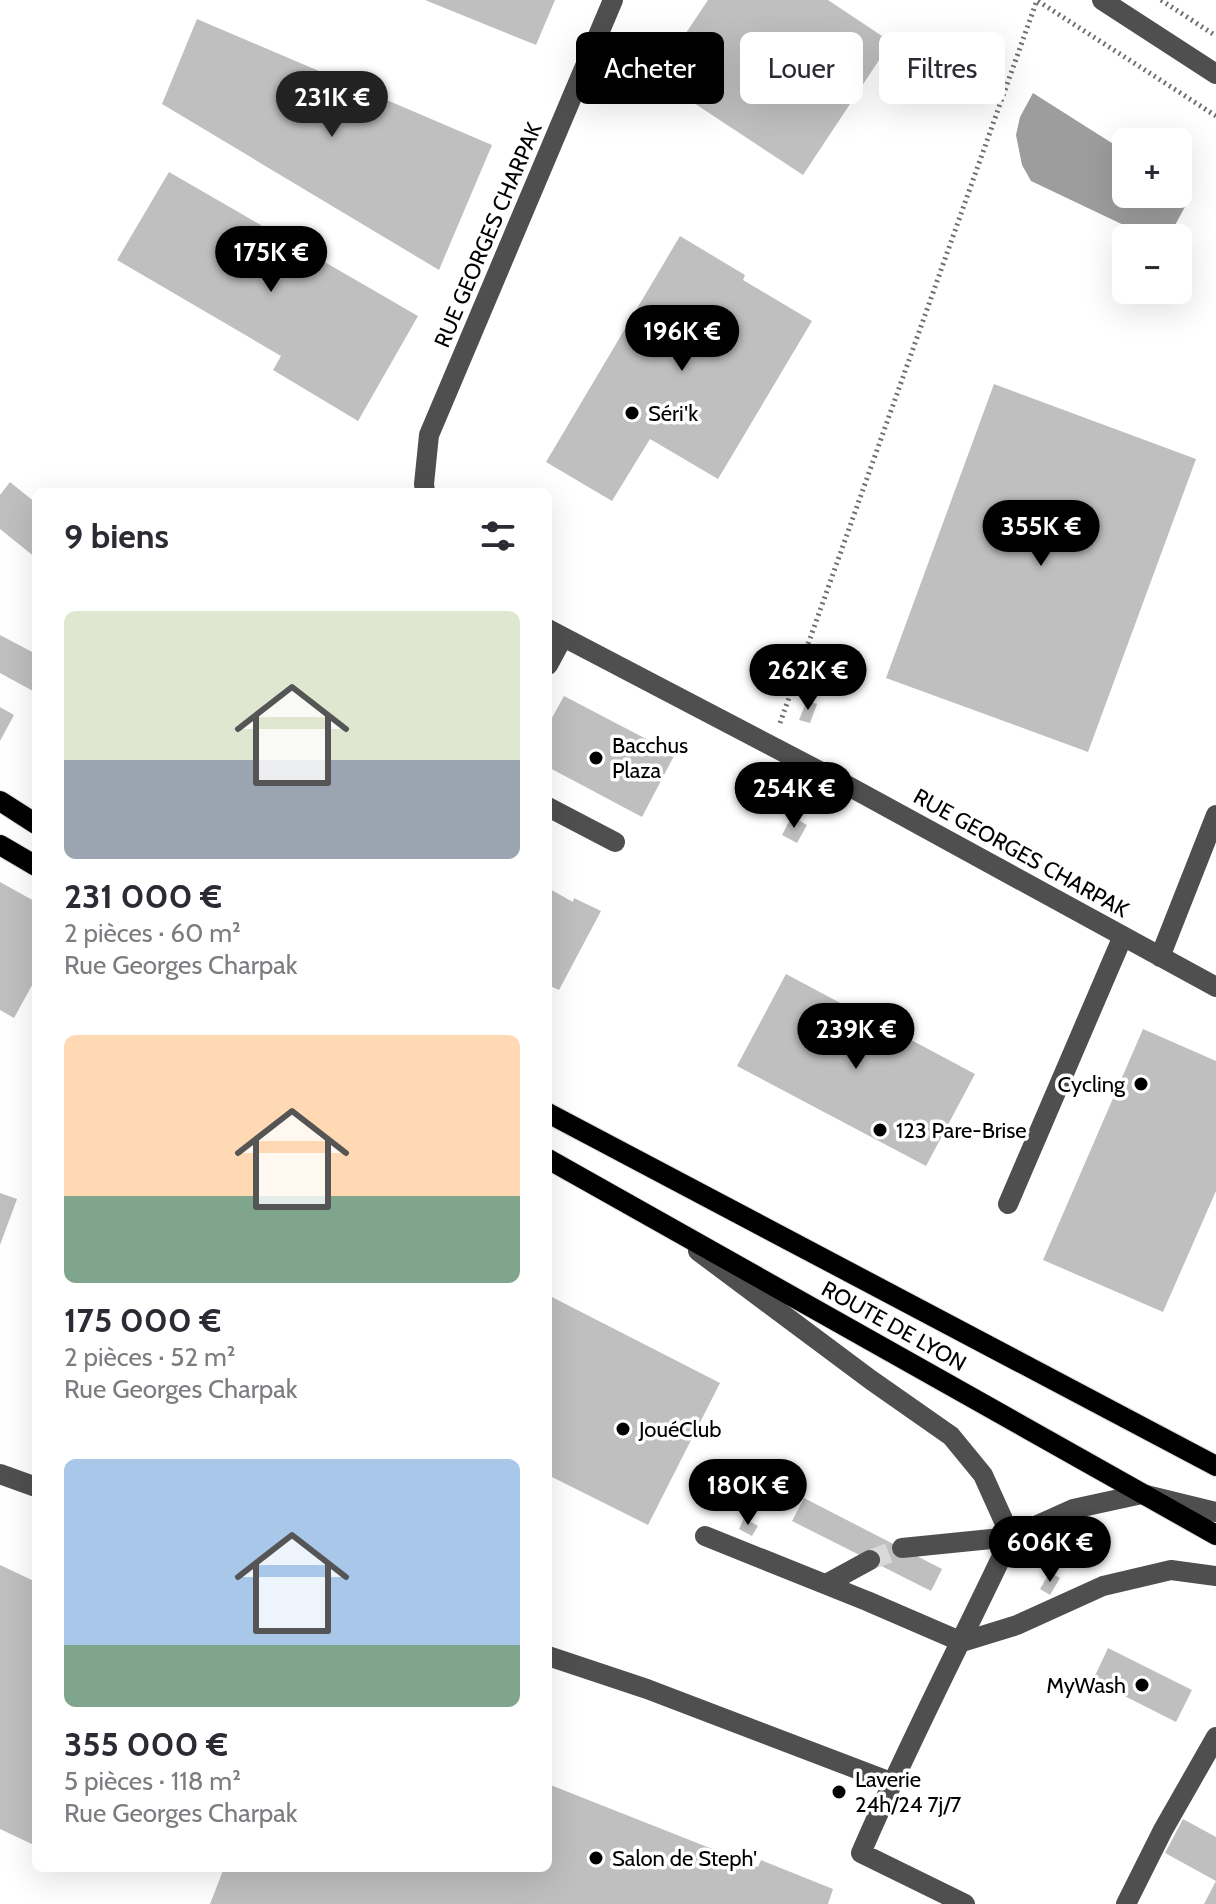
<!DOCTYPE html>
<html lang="fr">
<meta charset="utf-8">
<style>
body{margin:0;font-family:Cabin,sans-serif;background:#f7f7f7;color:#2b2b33;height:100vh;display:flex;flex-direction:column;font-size:30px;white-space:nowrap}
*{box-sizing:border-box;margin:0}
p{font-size:26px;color:#7c7c81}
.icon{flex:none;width:44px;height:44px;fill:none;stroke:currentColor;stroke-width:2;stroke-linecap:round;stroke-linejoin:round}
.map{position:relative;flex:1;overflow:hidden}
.side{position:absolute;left:32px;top:488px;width:520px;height:1384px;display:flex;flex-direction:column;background:#fff;border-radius:12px;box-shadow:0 8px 32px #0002}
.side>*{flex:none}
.guide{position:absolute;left:576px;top:32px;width:520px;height:72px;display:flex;gap:16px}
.tools{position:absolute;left:1112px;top:128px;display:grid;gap:16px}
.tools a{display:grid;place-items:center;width:80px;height:80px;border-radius:12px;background:#fff;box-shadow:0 8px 32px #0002;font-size:40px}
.price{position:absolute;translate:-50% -68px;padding:0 18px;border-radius:28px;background:#000;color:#fff;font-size:26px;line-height:52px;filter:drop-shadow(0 2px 4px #0008)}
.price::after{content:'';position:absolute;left:50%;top:48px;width:24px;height:18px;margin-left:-12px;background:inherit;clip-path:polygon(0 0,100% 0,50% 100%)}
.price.on{background:#222;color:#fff}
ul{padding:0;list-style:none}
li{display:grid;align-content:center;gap:16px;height:424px;padding:0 32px}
li span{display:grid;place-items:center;height:248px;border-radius:12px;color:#555}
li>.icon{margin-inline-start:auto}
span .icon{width:144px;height:144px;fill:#fffc;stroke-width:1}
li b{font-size:34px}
h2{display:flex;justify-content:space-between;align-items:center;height:96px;padding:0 32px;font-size:34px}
.pill{padding:0 28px;border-radius:12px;background:#fff;box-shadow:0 8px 32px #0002;font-size:28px;line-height:72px}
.pill.on{background:#000;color:#fff}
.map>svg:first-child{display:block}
.water{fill:#9d9d9d}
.building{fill:#bfbfbf}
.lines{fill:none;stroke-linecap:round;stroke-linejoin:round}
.minor-tunnel{stroke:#d9d9d9;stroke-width:20;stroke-dasharray:20 10;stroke-linecap:butt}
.major-casing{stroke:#dbdbdb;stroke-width:22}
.path{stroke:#717171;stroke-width:5;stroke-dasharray:2 4;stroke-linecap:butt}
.minor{stroke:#4f4f4f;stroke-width:20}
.major{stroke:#000;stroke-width:20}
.poi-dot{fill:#000;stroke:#fff;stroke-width:3}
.labels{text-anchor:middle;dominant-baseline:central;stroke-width:7;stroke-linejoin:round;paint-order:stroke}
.street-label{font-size:22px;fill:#000;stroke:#fff}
.poi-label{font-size:22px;fill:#000;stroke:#fff;text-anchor:start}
</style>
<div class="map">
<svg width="1216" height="1904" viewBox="0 0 1216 1904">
<rect width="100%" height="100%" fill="#fff"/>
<!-- water -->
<path class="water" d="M1033,93L1126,152V194H1178V185L1192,194L1168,238H1151L1031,181L1022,165L1016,135L1020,117Z"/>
<!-- building -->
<path class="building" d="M425,0H555L536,45Z
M708,0H828L891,42L803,175L656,78Z
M197,19L492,145L439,270L162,104Z
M169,172L418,316L358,421L273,370L281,356L117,260Z
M680,236L745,275L743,280L812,321L718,479L650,439L612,501L546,462Z
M994,384L1196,459L1088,752L886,678Z
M10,482L36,503V558L0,529V495Z
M0,635L36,654V685L33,691L0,673Z
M564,696L675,754L642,817L548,767V725Z
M807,700L817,704L810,723L799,720Z
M0,707L14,715L0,741Z
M792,816L807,825L797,843L782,835Z
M0,882L36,902V978L14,1018L0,1010Z
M548,888L573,902L574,898L601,911L559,990L548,985Z
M786,974L861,1014L855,1025L877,1037L883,1025L975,1074L926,1166L737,1066Z
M1143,1029L1216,1061V1191L1163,1312L1043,1260Z
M0,1193L17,1199L0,1245Z
M548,1295L720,1383L648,1525L548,1475Z
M804,1498L942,1569L931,1591L792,1521Z
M744,1518L758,1526L752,1536L739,1529Z
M0,1565L36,1582V1846L0,1829Z
M1050,1572L1060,1578L1050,1595L1040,1589Z
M1108,1648L1192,1690L1176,1722L1093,1680Z
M548,1784L758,1867L761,1860L833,1889L828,1904H210L224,1868H548Z
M1183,1819L1216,1837V1904H1204L1216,1881L1165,1853Z"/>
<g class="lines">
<!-- minor-tunnel -->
<path class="minor-tunnel" d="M870,1560L902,1548"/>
<defs>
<path id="major" d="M0,801L36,824
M0,845L36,866
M548,1113L1216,1466
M548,1159L1216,1535"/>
</defs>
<!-- major casing -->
<use href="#major" class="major-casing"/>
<!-- path -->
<path class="path" d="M1161,0L1216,36
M1038,1L1216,116
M780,723L1037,0"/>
<!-- minor -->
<path class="minor" d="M1102,0L1216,74
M425,492L424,484L429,435L613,0
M548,629L852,788L1216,987
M548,665L563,637
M548,807L615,842
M1160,957L1216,815
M1008,1204L1123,936
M698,1251L871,1380L951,1436L983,1475L1011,1537
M0,1474L36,1487
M705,1536L867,1601L962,1642L1017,1625L1103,1586L1171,1570L1216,1576
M902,1548L1011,1537L1073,1509L1142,1494L1216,1512
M826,1584L870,1560
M548,1656L647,1689L891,1782
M965,1904L861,1853C907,1746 961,1643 1011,1537
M1126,1904L1163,1830L1216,1737"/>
<!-- major -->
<use href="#major" class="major"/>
</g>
<!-- markers -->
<g class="poi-dot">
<circle cx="632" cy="413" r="8"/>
<circle cx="596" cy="758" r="8"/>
<circle cx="1141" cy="1084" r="8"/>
<circle cx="880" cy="1130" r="8"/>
<circle cx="623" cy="1429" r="8"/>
<circle cx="1142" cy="1685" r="8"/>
<circle cx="839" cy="1792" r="8"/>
<circle cx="596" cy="1858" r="8"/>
</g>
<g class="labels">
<!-- street labels -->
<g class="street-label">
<text transform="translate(488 235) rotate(-67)">RUE GEORGES CHARPAK</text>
<text transform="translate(1021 853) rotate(29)">RUE GEORGES CHARPAK</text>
<text transform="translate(894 1326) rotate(29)">ROUTE DE LYON</text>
</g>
<!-- poi labels -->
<g class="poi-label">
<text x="648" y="413">Séri'k</text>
<text x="612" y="745">Bacchus<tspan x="612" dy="25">Plaza</tspan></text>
<text x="1125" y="1084" text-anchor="end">Cycling</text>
<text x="896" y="1130">123 Pare-Brise</text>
<text x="639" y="1429">JouéClub</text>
<text x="1126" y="1685" text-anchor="end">MyWash</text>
<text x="855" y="1779">Laverie<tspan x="855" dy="25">24h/24 7j/7</tspan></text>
<text x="612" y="1858">Salon de Steph'</text>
</g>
</g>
</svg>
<div class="tools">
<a>+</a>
<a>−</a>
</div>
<b class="price on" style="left:332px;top:139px">231K €</b>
<b class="price" style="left:271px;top:294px">175K €</b>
<b class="price" style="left:682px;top:373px">196K €</b>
<b class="price" style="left:1041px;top:568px">355K €</b>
<b class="price" style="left:808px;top:712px">262K €</b>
<b class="price" style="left:794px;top:830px">254K €</b>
<b class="price" style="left:856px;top:1071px">239K €</b>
<b class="price" style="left:748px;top:1527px">180K €</b>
<b class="price" style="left:1050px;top:1584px">606K €</b>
<div class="guide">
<a class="pill on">Acheter</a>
<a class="pill">Louer</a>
<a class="pill">Filtres</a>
</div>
<section class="side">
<h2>9 biens<svg class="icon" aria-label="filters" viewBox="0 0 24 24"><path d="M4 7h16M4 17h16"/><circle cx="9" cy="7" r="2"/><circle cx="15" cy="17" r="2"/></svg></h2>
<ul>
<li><span style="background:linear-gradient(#dfe7d0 60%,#9aa5b1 0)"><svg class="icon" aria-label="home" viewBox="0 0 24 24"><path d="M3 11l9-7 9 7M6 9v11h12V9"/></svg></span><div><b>231 000 €</b><p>2 pièces · 60 m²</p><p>Rue Georges Charpak</p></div></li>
<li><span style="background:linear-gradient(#ffd9b3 65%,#7fa58c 0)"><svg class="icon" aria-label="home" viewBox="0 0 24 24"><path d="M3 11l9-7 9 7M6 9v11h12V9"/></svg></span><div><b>175 000 €</b><p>2 pièces · 52 m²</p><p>Rue Georges Charpak</p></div></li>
<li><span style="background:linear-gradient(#a9c7e8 75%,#7fa58c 0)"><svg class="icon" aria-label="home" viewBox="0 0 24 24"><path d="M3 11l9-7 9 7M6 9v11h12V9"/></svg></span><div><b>355 000 €</b><p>5 pièces · 118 m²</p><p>Rue Georges Charpak</p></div></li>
</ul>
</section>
</div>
